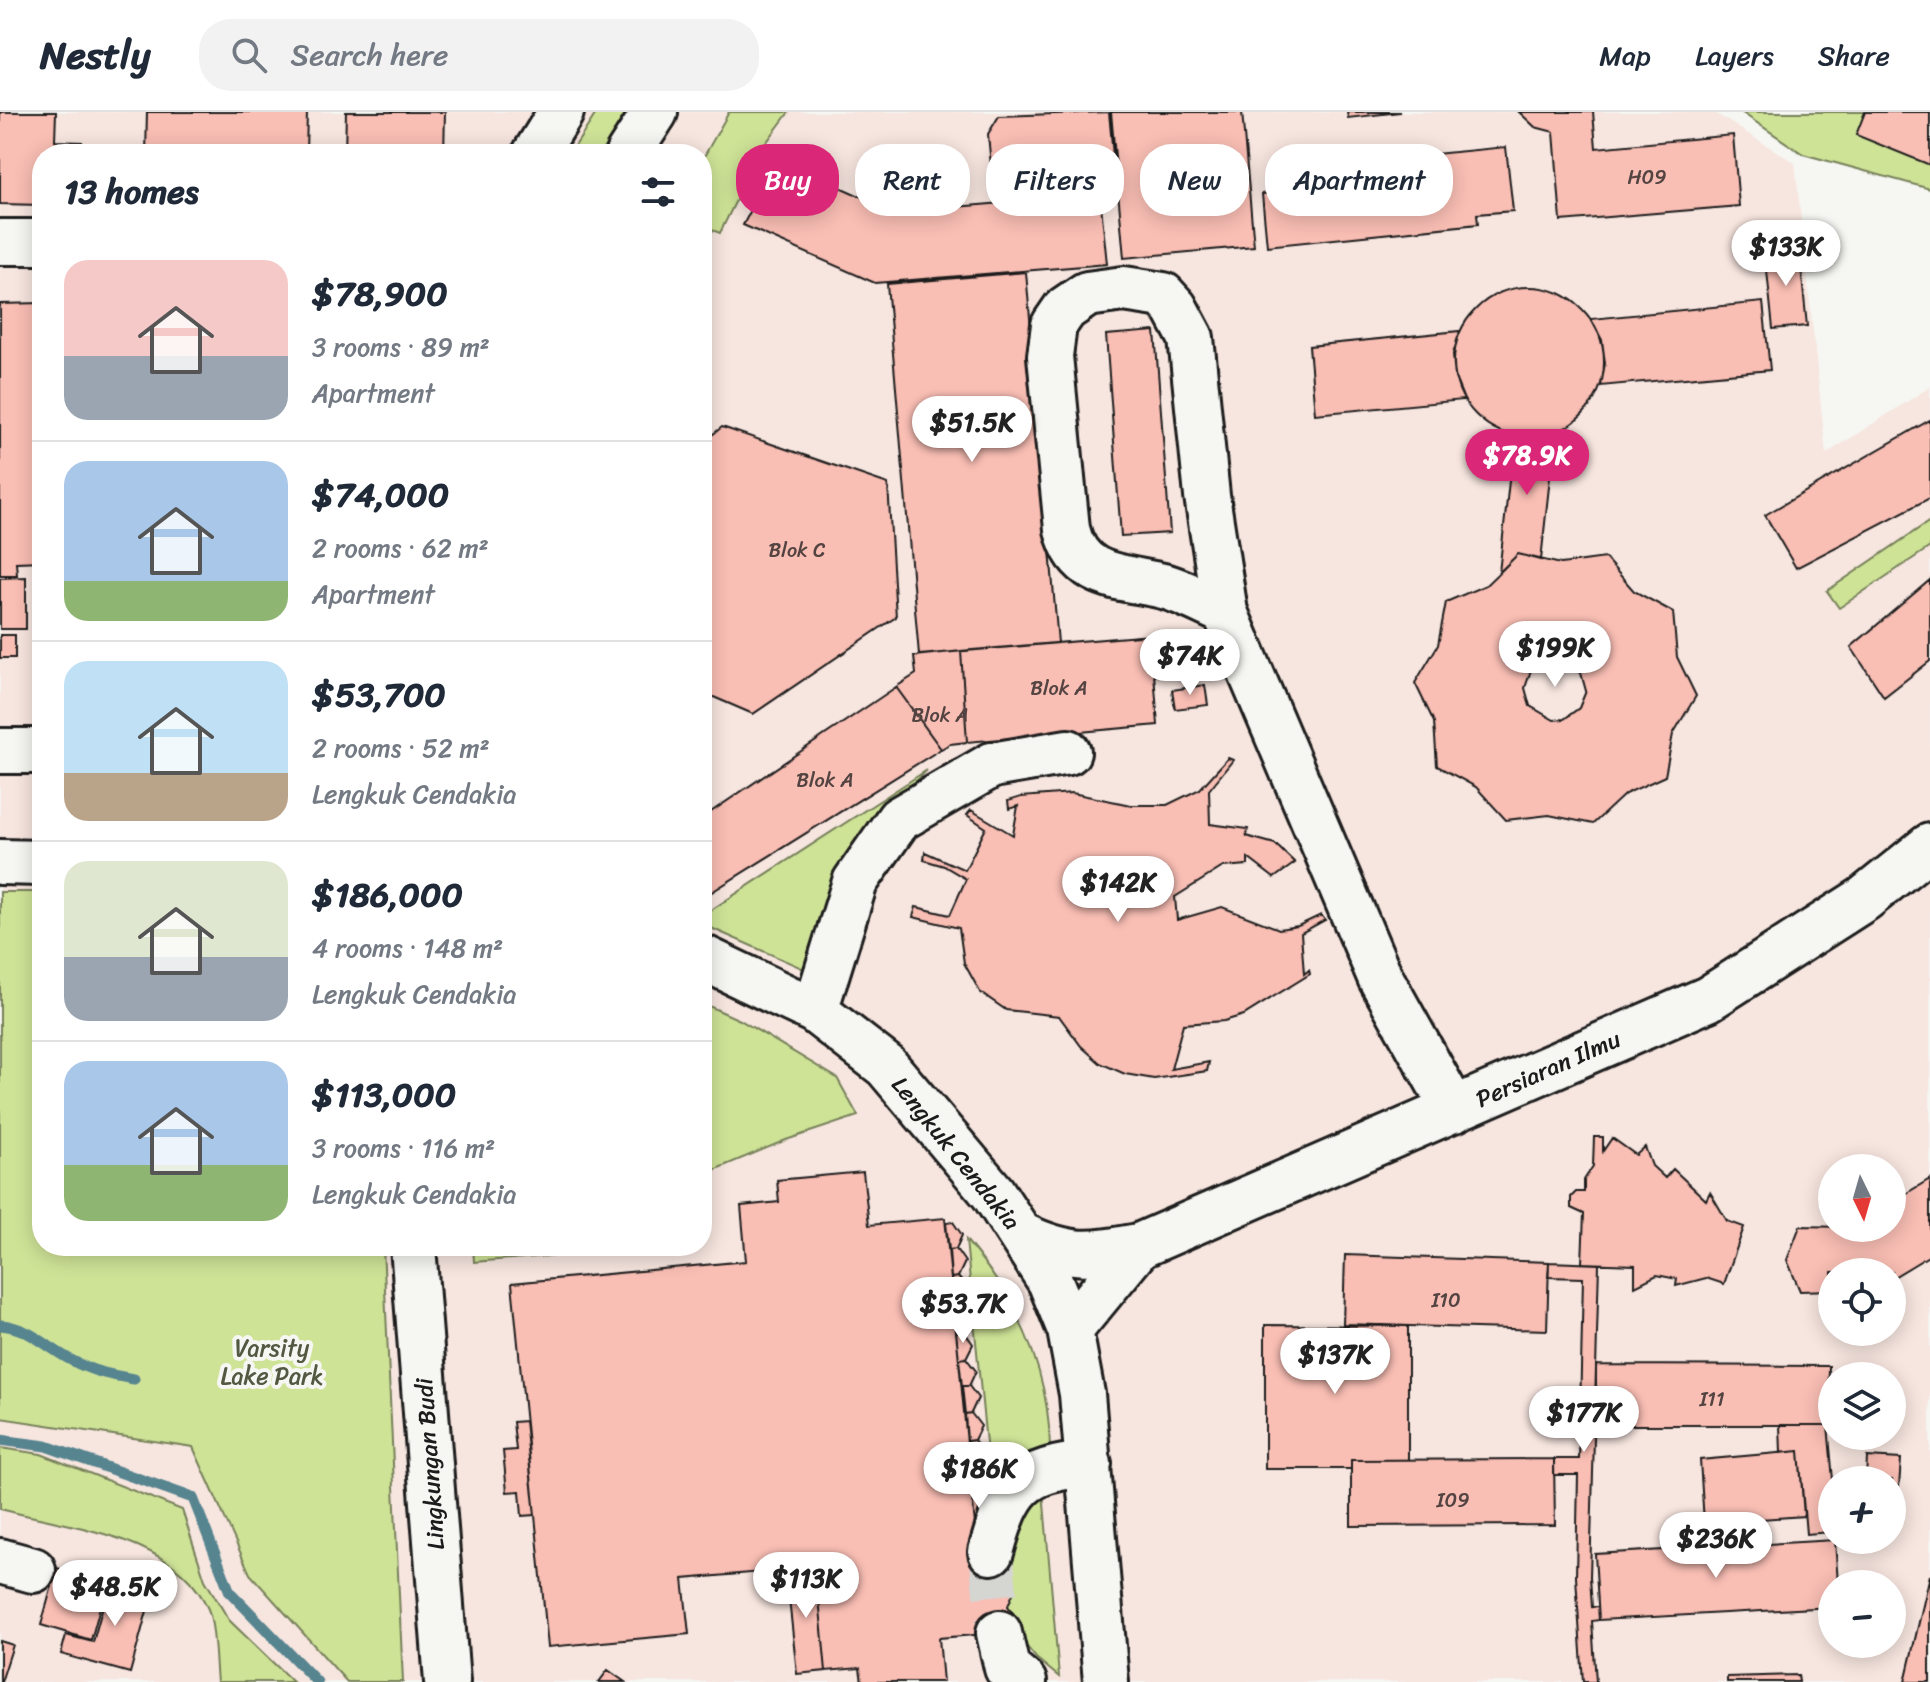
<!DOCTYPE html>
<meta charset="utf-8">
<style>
body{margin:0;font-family:Sriracha,sans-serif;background:#f2f2f3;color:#1f2937;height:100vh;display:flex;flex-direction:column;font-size:30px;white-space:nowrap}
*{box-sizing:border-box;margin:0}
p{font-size:26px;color:#747a83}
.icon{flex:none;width:44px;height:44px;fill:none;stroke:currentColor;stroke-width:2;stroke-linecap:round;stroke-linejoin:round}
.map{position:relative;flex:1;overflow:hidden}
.panel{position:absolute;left:32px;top:32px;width:680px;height:1112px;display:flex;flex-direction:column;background:#fff;border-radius:32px;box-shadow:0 4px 20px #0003}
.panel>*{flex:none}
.guide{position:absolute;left:736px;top:32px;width:760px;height:72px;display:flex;gap:16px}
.needle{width:52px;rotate:175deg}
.fabs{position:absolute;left:1818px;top:1042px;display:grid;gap:16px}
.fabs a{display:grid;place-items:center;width:88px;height:88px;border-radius:50%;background:#fff;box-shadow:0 4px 20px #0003;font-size:40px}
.price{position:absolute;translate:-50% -68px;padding:0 18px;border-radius:28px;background:#fff;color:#222;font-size:26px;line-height:52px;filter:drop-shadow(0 2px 4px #0008)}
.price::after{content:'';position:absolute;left:50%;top:48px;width:24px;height:18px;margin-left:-12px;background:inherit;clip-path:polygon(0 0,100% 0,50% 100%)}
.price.active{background:#db2777;color:#fff}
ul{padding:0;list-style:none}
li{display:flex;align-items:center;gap:24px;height:200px;padding:0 32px}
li+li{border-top:2px solid #e0e1e3}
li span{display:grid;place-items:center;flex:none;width:224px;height:160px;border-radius:24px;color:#555}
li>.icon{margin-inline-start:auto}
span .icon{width:96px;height:96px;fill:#fffc;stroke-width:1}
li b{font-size:34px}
h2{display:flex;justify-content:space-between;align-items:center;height:96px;padding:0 32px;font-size:34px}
.chip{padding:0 28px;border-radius:32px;background:#fff;box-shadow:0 4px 20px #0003;font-size:28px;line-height:72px}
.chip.active{background:#db2777;color:#fff}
header{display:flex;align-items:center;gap:48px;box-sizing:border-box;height:112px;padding:0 40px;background:#fff;border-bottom:2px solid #e0e1e3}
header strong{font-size:38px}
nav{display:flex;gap:44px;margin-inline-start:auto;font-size:28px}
.search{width:560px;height:72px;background:#f2f2f3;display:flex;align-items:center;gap:20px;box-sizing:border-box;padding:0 28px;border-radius:32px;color:#747a83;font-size:30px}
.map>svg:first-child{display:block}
.built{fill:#f7e5df;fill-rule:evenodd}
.green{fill:#cfe397;stroke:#76805a;stroke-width:2}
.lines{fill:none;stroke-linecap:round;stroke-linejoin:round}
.stream{stroke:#56848f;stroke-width:11}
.building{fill:#f9beb4;stroke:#1c1c1c;stroke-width:2;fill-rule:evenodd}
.minor-tunnel{stroke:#d5d5d2;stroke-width:44;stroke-dasharray:44 22;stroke-linecap:butt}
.minor-casing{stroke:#1c1c1c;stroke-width:50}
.minor{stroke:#f6f6f2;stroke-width:44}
.labels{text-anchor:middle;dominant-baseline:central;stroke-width:8;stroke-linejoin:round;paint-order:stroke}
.number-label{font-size:20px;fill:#534442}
.street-label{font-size:24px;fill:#1c1c1c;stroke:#f6f6f2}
.park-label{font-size:24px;fill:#525841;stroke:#f6f6f2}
</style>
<header>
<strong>Nestly</strong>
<div class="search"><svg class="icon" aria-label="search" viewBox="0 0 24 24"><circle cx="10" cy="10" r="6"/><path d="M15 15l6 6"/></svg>Search here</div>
<nav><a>Map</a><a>Layers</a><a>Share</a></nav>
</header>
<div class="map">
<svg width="1930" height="1570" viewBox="0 0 1930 1570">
<rect width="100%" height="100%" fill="#f6f6f2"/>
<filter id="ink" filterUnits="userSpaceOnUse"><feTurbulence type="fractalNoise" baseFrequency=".0125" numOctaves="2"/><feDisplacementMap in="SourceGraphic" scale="16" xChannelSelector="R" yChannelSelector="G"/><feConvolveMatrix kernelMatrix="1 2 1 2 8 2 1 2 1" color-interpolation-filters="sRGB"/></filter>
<g filter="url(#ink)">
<!-- built -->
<path class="built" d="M0,0H1713L1795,51L1826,342L1930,275V1570H0ZM42,42H702V1134H42ZM1832,1056H1892V1116H1832ZM1832,1160H1892V1220H1832ZM1832,1264H1892V1324H1832ZM1832,1368H1892V1428H1832ZM1832,1472H1892V1532H1832Z"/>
<!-- green -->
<path class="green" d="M597,0H626L600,42H570Z
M729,0H789L760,39L720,121L702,114V48Z
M1741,0H1930V77L1803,42Z
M1930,409V435L1839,496L1827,479Z
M927,658L899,687L813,861L702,812V794L711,798Z
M0,780H42V1134H383L403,1570H347L250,1462L193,1335L0,1306Z
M702,891L740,908L837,966L858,1004L786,1028L702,1063Z
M966,1128C1017,1188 1049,1256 1050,1336L991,1382Z
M473,1134H603L597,1140L474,1150Z
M0,1336L41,1342L182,1398L205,1468L229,1508L293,1570H217C215,1551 215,1513 208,1497C177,1424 68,1415 0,1397Z
M1042,1368L1059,1565L1036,1546L1014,1519L1000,1487L1004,1419Z"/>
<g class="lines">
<!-- stream -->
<path class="stream" d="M0,1213C30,1215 47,1236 73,1249C93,1260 112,1263 134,1267
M0,1328L46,1334L193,1386L230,1480L317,1570"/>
</g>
<!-- building -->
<path class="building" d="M0,0H56L55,29L82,30V42H42V93L0,92Z
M147,0H307L306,42H146Z
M346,0H445L444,42H345Z
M1109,0L1115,66L1083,69L1084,77L994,86L988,22L999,4Z
M1111,0H1242L1254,134L1124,146Z
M1347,0H1400L1348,6Z
M1519,0H1593L1596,36L1733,23L1739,94L1561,109L1554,20L1535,15Z
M1865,0H1930V53L1856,23Z
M1506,35L1513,99L1477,102L1478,112L1267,134L1262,82L1305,78L1302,55Z
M778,47L895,100L1100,83L1107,152L875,171L743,113Z
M1799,136L1807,214L1773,217L1765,139Z
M1026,160L1058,531L919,543L887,172Z
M1454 250a75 75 0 1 1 150 0a75 75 0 1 1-150 0Z
M1763,190L1770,258L1601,274L1605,251L1602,228L1591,207Z
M42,191V449L16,450L17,463H0V192Z
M1155,219L1170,421L1121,424L1106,223Z
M1460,219L1453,242L1455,266L1464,288L1315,302L1309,234Z
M1930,308V386L1796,456L1765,403Z
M722,315L888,372L896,505L753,602L702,580V331Z
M1555,319L1541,448L1518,442L1499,461L1514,323L1544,324Z
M1518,442L1561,452L1605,446L1634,479L1673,500L1677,545L1696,584L1673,622L1665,664L1625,682L1593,712L1549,703L1506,708L1476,675L1437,654L1434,610L1415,571L1438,533L1446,490L1486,473ZM1557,547L1566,549L1581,561L1586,579L1579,596L1564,607L1554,608L1530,594L1525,576L1531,558L1539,552Z
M26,465V517H0V466Z
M1930,468V549L1884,585L1851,535Z
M0,523H15V546H0Z
M1151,523L1158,613L967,630L961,539Z
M961,539L967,630L950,632L941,637L896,575L916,562L914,544Z
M1205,573L1208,593L1175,597L1172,578Z
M896,575L941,637L702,786V706Z
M1228,646L1233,648L1209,678L1210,712L1248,717L1246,724L1275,732L1295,751L1274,766L1248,746V753L1223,755L1175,785L1177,808L1222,795L1279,817L1298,814L1321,803L1325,808L1301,821L1304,862L1309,858L1310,862L1244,903L1224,909L1183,912L1171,957L1209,950L1207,959L1154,967L1125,962L1100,951L1081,934L1059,904L1006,898L980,880L964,851L959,816L913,805L916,795L950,803L966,767L944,754L924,748L925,740L965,758L986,716L967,703L971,698L1013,723L1018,694L1009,697L1008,689L1021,685L1072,681L1131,693H1167L1200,677Z
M1594,1025H1603V1039L1612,1026L1636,1043L1645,1035L1652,1054L1665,1066L1673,1057L1706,1088L1710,1080L1727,1109L1744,1115L1724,1172L1706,1166L1676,1174L1677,1167L1657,1163L1635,1174V1153L1582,1151L1584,1102L1571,1096V1085L1576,1080H1584V1068L1593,1054Z
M863,1060L869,1113L945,1106L978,1443L1002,1441L1011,1452L1005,1467L1014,1479L1008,1494L1016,1505L1010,1520L939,1526L943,1570H862L860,1556L826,1559L816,1455L683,1467L689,1522L548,1535L512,1171L746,1149L741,1094L779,1090L777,1068Z
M1930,1067V1143L1892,1166V1160H1832V1178L1800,1179L1787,1148L1800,1114L1892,1116V1090Z
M953,1110L962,1123L956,1137L949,1138L946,1111Z
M956,1137L965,1150L958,1165L951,1166L949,1138Z
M1345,1143L1549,1150L1547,1218L1343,1212Z
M1549,1150L1599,1152L1590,1465L1592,1495L1598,1494L1599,1508L1592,1509L1596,1570H1583L1576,1465L1578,1363H1554V1347H1579L1583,1166L1548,1165Z
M958,1165L968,1177L961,1192L954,1193L951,1166Z
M961,1192L970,1204L964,1219L956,1220L954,1193Z
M1265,1213L1408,1214V1348H1351V1357H1265Z
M964,1219L973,1232L966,1246L959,1247L956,1220Z
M966,1246L976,1259L969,1274H962L959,1247Z
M1596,1253L1829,1254L1828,1313H1596Z
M962,1274H969L978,1286L971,1301L965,1302Z
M971,1301L981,1314L974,1328L967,1329L965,1302Z
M525,1309L535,1403L522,1404L520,1379L507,1380L503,1339L516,1338L513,1310Z
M1780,1313H1828L1833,1368L1832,1420L1806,1422L1799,1339L1781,1341Z
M974,1328L983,1341L977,1356L970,1357L967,1329Z
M1799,1339L1804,1404L1704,1411L1700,1348Z
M1867,1345L1901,1347L1897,1403H1892V1368H1866Z
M1554,1347L1555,1413L1351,1414V1348Z
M977,1356L987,1369L980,1384H972L970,1357Z
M972,1384H980L989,1397L982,1412H975Z
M1835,1428L1838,1472H1832V1495L1599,1508L1595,1442Z
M816,1455L826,1559L797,1562L786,1458Z
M57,1456L107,1470L91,1528L41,1513Z
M1930,1463V1570H1905Z
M111,1465L153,1477L130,1561L61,1542L66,1523L93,1530Z
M0,1529L13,1533L1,1570H0Z
M608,1558L625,1570H599Z
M1798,1563L1799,1570H1727V1565Z"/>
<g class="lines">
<!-- minor-tunnel -->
<path class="minor-tunnel" d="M991,1440L999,1521"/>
<defs>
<path id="minor" d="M535,42L561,0
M628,42L655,0
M0,130H42
M1225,500C1206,492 1187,481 1167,475C1127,464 1079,470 1067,417L1050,244L1054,213L1065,197L1087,182L1124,177L1163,183L1175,196L1191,226L1207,384L1225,500L1380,865L1454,998
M0,639H42
M0,750L42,751
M702,845L815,899L886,954L993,1081L1050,1169L1070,1218L1082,1282L1106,1570
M815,899L855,770L899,707L992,653L1068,640
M1023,1124C1070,1146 1089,1143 1139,1134L1070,1218
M413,1134L447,1570
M1139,1134L1708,887L1864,787L1930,734
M991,1440C1009,1375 1020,1358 1089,1352
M0,1449L33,1458
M999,1521L1007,1556L1024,1570"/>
</defs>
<!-- minor casing -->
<use href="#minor" class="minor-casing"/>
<!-- minor -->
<use href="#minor" class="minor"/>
</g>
</g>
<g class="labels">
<!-- number labels -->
<g class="number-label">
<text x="1647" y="65">H09</text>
<text x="797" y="438">Blok C</text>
<text x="1059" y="576">Blok A</text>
<text x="940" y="603">Blok A</text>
<text x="825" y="668">Blok A</text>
<text x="1446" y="1188">I10</text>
<text x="1712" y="1287">I11</text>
<text x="1453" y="1388">I09</text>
</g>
<!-- street labels -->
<g class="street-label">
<text transform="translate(1548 957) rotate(-24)">Persiaran Ilmu</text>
<text transform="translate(956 1041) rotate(51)">Lengkuk Cendakia</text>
<text transform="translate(430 1352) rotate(-94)">Lingkungan Budi</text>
</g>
<!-- park labels -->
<g class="park-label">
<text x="272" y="1236">Varsity<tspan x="272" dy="28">Lake Park</tspan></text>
</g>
</g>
</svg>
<div class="fabs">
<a><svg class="needle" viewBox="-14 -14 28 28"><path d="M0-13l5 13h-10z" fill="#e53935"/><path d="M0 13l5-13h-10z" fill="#747a83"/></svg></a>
<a><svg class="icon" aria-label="locate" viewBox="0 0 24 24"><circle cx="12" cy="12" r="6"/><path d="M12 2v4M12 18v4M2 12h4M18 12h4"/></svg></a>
<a><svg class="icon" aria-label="layers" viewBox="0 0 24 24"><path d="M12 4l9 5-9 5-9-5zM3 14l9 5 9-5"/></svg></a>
<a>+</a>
<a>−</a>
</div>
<b class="price" style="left:1786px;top:176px">$133K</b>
<b class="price" style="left:972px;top:352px">$51.5K</b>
<b class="price active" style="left:1527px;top:385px">$78.9K</b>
<b class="price" style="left:1555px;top:577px">$199K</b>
<b class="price" style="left:1190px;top:585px">$74K</b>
<b class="price" style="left:1118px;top:812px">$142K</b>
<b class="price" style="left:963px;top:1233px">$53.7K</b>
<b class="price" style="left:1335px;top:1284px">$137K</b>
<b class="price" style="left:1584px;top:1342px">$177K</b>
<b class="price" style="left:979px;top:1398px">$186K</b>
<b class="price" style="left:1716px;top:1468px">$236K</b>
<b class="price" style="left:806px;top:1508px">$113K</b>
<b class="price" style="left:115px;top:1516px">$48.5K</b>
<div class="guide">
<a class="chip active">Buy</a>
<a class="chip">Rent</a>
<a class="chip">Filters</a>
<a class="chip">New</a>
<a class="chip">Apartment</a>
</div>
<section class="panel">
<h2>13 homes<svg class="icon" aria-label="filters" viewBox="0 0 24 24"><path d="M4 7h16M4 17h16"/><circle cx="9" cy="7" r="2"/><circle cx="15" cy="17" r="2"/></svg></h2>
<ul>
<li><span style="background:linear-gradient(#f6c9c9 60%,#9aa5b1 0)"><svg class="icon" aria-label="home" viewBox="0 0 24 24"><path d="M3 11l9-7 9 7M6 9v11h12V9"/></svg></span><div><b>$78,900</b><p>3 rooms · 89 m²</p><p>Apartment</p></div></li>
<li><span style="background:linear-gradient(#a9c7e8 75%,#8fb573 0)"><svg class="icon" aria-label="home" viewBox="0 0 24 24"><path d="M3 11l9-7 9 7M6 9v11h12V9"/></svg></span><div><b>$74,000</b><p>2 rooms · 62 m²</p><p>Apartment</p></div></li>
<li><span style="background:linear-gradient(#bfe0f5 70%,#b9a48a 0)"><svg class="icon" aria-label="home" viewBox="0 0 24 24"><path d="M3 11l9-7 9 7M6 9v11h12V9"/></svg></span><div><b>$53,700</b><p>2 rooms · 52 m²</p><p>Lengkuk Cendakia</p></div></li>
<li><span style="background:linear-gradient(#dfe7d0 60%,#9aa5b1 0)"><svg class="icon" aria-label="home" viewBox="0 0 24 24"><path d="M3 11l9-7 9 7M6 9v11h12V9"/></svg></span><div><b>$186,000</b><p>4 rooms · 148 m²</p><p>Lengkuk Cendakia</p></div></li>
<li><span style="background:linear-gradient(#a9c7e8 65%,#8fb573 0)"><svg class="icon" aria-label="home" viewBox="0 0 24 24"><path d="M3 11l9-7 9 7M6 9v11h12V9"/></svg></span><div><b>$113,000</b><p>3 rooms · 116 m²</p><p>Lengkuk Cendakia</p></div></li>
</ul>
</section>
</div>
